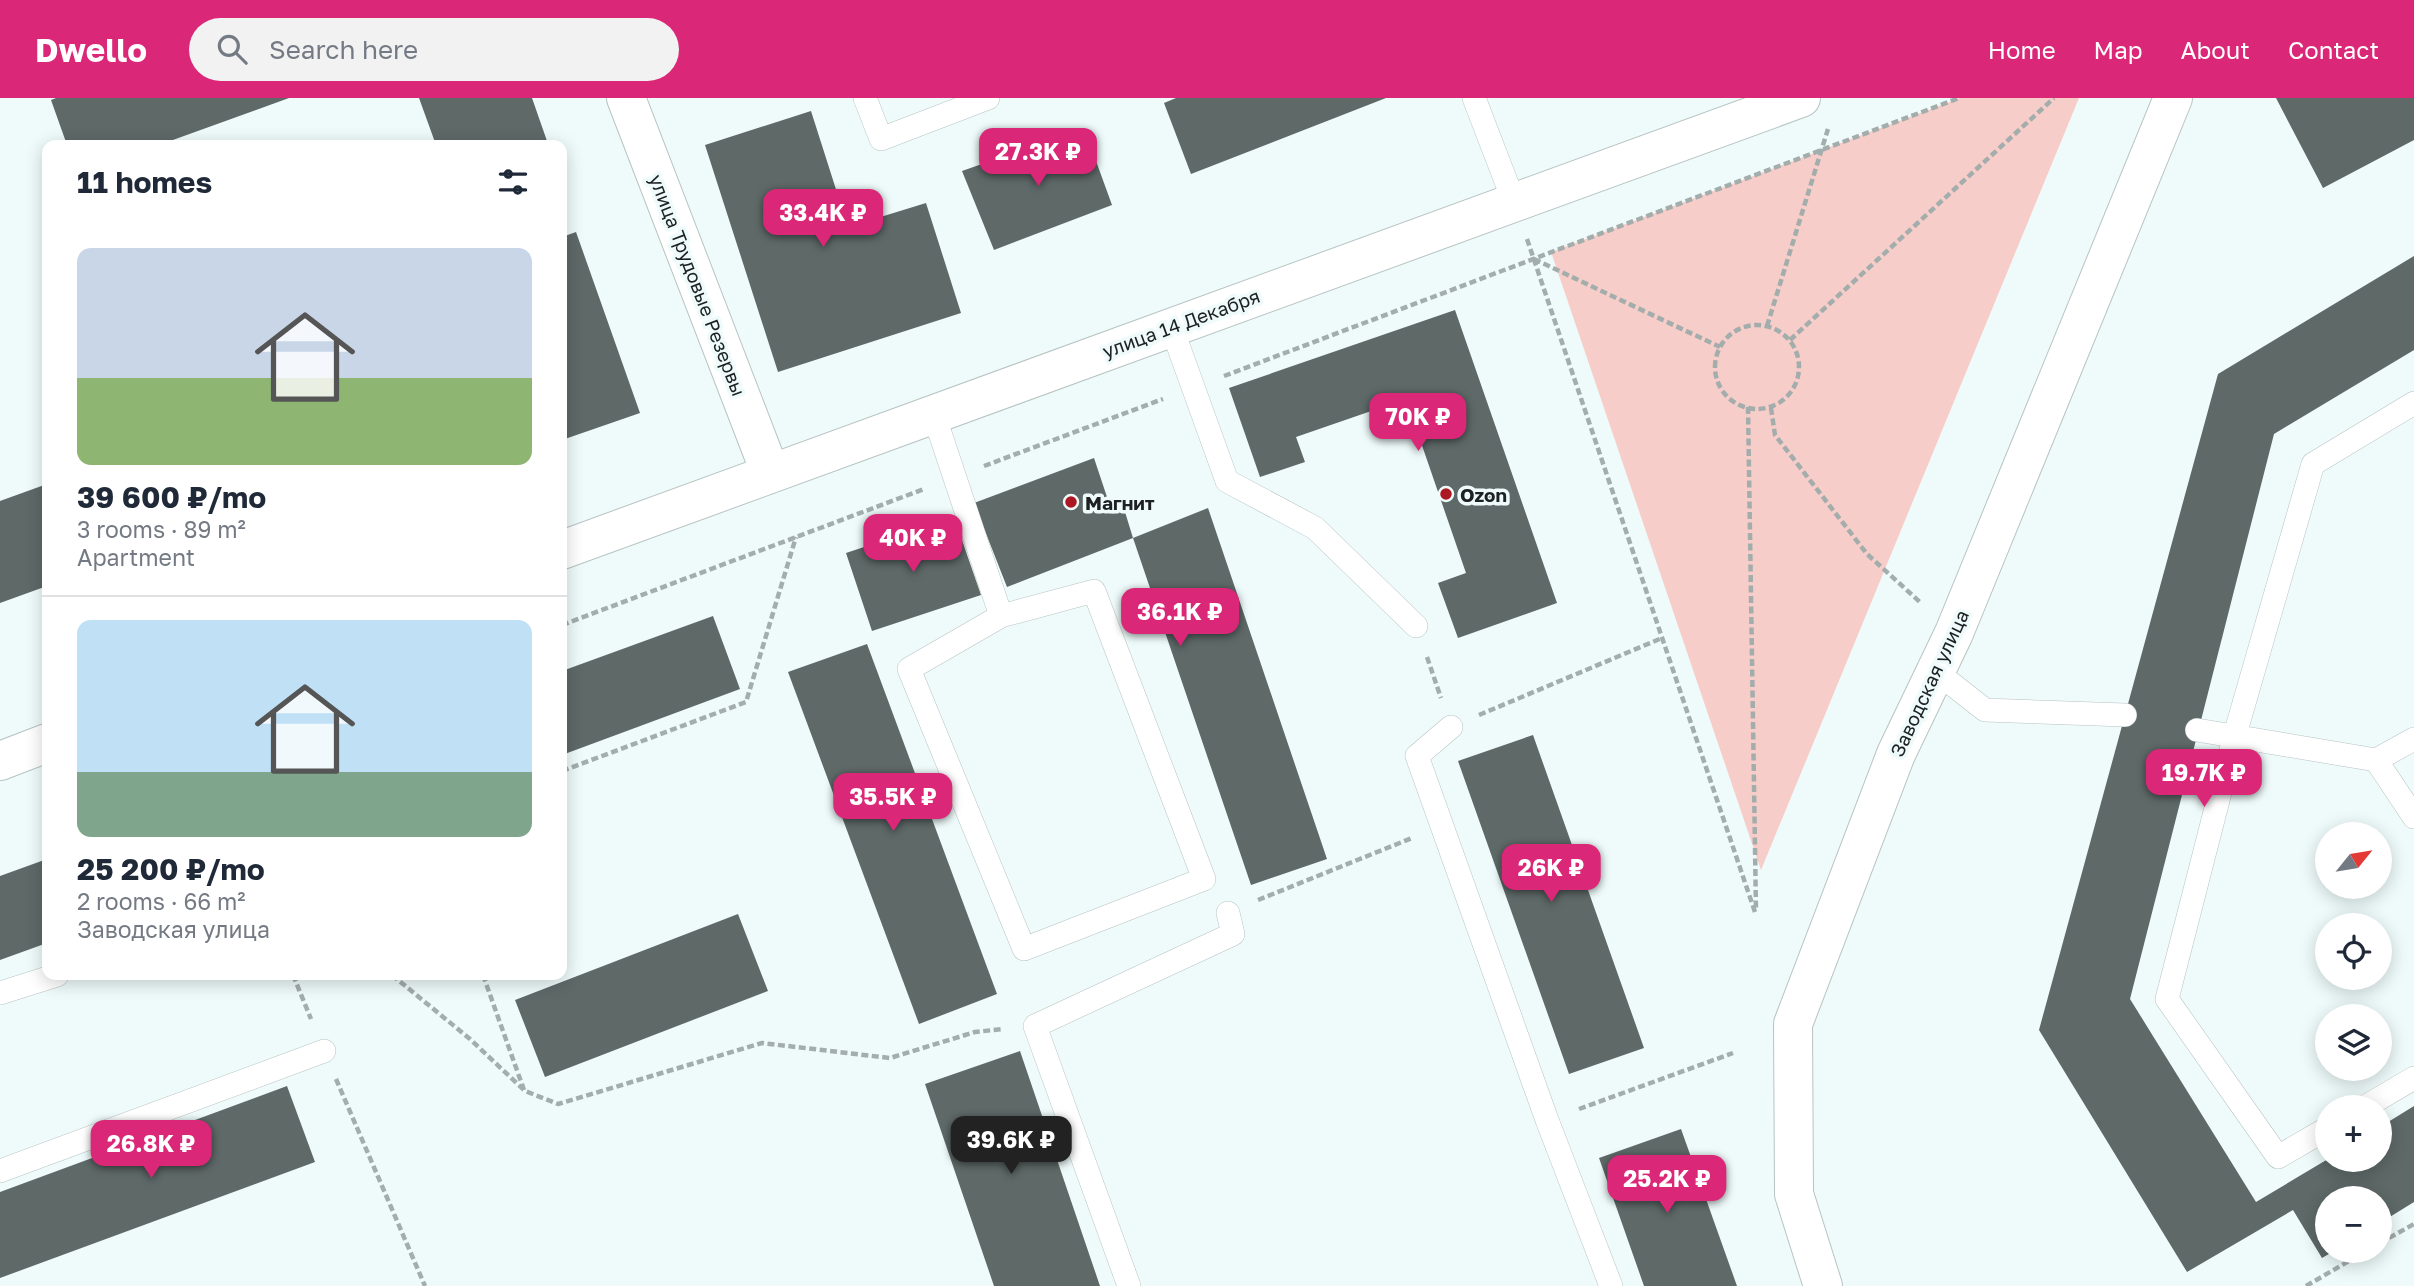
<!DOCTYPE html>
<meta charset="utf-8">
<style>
body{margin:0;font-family:"Golos Text",sans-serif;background:#f2f2f3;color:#1f2937;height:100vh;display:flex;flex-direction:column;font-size:26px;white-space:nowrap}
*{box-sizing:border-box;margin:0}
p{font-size:23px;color:#747a83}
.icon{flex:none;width:38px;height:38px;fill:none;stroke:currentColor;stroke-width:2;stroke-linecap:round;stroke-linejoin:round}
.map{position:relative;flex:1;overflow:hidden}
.side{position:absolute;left:42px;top:42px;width:525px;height:840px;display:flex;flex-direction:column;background:#fff;border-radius:14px;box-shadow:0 4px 18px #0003}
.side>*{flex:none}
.needle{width:46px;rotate:60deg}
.tools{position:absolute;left:2315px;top:724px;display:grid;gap:14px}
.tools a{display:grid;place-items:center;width:77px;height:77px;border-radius:50%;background:#fff;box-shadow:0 4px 18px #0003;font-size:35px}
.price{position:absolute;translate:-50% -60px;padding:0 16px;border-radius:14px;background:#db2777;color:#fff;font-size:23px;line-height:46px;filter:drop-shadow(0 2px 4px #0008)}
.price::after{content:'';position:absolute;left:50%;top:42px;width:21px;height:16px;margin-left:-10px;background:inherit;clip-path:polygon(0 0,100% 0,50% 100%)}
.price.on{background:#222;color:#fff}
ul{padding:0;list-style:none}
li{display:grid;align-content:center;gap:14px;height:371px;padding:0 35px}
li+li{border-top:2px solid #e0e1e3}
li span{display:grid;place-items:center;height:217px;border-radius:14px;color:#555}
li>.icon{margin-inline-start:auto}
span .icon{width:126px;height:126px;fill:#fffc;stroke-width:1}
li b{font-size:30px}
h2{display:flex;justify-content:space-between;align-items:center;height:84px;padding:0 35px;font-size:30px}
header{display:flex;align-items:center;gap:42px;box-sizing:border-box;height:98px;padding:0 35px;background:#db2777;color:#fff}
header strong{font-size:33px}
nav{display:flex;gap:38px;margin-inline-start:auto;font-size:24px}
.search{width:490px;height:63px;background:#f2f2f3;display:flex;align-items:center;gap:18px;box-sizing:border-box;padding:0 24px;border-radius:38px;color:#747a83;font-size:26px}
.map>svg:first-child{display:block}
.green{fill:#f7cdc9}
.building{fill:#5e6968}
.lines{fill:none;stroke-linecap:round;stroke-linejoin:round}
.lane-casing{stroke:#b7c4c2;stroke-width:24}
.street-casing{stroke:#b7c4c2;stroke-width:40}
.secondary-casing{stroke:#b7c4c2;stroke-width:40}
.path{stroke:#a3adac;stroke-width:4.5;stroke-dasharray:7 3.5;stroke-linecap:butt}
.lane{stroke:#fff;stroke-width:23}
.street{stroke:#fff;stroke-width:38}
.secondary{stroke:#fff;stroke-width:38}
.poi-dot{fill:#ab1722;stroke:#eefbfa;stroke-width:2.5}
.labels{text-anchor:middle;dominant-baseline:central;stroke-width:7;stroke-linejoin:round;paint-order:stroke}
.street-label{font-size:19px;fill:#1d2121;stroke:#eefbfa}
.poi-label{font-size:19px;font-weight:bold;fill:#1d2121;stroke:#eefbfa;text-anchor:start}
</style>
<header>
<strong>Dwello</strong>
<div class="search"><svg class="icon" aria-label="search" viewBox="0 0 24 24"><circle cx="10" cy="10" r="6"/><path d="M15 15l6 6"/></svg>Search here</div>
<nav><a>Home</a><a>Map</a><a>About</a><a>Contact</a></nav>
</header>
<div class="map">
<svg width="2414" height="1188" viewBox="0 0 2414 1188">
<rect width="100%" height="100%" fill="#eefbfa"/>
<!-- green -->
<path class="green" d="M1960,0H2079L1761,772L1551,154Z"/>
<!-- building -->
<path class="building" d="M56,0H289L159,47H67L51,2Z
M419,0H532L547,43L534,47H436Z
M1176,0H1386L1191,76L1164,5Z
M2276,0H2414V42L2323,90Z
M811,13L848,129L926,105L961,215L778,274L705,47Z
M1084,30L1112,107L994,152L962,73Z
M576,134L640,315L562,342V139Z
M2414,158V252L2274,336L2130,901L2256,1104L2328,1061L2380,1062V1029L2414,1008V1104L2380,1125V1101H2328V1153H2334L2322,1160L2293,1112L2187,1174L2039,932L2218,276Z
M1455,212L1557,505L1458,540L1438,485L1466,475L1406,301L1296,339L1305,364L1260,379L1229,290Z
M1094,360L1112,414H1125L1133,440L1208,410L1327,761L1251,787L1133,440L1007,489L974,405Z
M47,386V488L0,505V403Z
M954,419L981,497L872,533L846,455Z
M713,518L740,591L562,657V573Z
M867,546L997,896L919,926L788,574Z
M1533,637L1644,950L1569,976L1458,663Z
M47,761V845L0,862V778Z
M738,816L768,893L545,979L515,902Z
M1020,953L1100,1188H994L925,986Z
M287,988L315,1064L0,1180V1094Z
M1681,1031L1737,1188H1644L1599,1060Z"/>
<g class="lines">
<defs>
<path id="lane" d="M865,0L881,41L988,0
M1474,0L1514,104
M1171,228L1227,383L1315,430L1416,528
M933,314L1001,518L1094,493L1204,781L1024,851L909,571L1001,518
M1934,572L1985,612L2125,617
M1451,629L1417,658L1547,1022L1611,1188
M2197,632L2376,662L2414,719
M2376,662L2414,641
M0,895L57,877
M2363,1010L2414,980
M2328,1030L2278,1059L2167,901L2234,640L2313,366L2414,305
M0,1073L324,953
M1129,1188L1035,928L1233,836L1228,815"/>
<path id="street" d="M626,0L770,374"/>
<path id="secondary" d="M562,452L1801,0
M0,663L47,645
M1823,1188L1794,1096L1793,926L1896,656L1954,535L2173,0"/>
</defs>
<!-- lane casing -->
<use href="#lane" class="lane-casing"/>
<!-- street casing -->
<use href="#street" class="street-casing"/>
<!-- secondary casing -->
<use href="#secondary" class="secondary-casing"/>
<!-- path -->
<path class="path" d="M1527,141L1756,817
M1534,161L1720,249
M1715 269a42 42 0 1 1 84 0a42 42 0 1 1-84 0Z
M1767,228L1828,31
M1790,242L2054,0
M1224,278L1959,0
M1748,309L1756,813
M1771,310L1775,337L1867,456L1921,505
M984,368L1163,301
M562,527L924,391
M1427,559L1441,600
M1479,617L1662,540
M562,673L746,604L796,439
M1258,802L1412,740
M293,877L311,921
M392,877L470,941L525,993L558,1006L762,945L890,960L975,934L1003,931
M483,877L524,992
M336,981L425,1188
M1579,1011L1733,955
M2380,1145L2414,1126
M2306,1188L2366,1153"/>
<!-- lane -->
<use href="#lane" class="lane"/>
<!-- street -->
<use href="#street" class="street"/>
<!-- secondary -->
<use href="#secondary" class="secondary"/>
</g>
<!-- markers -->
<g class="poi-dot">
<circle cx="1446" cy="396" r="7"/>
<circle cx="1071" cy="404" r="7"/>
</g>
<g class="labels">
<!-- street labels -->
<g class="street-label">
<text transform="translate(698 187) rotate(69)">улица Трудовые Резервы</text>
<text transform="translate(1181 225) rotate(-20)">улица 14 Декабря</text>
<text transform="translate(1929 585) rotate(-65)">Заводская улица</text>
</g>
<!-- poi labels -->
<g class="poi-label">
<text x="1460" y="396">Ozon</text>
<text x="1085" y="404">Магнит</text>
</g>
</g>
</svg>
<div class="tools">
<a><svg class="needle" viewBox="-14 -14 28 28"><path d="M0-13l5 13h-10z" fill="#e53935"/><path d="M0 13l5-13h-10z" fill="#747a83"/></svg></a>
<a><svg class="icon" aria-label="locate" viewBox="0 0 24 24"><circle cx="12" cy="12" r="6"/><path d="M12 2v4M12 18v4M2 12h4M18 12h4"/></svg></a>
<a><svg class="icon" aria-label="layers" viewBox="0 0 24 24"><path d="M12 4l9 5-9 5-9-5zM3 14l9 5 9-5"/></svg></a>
<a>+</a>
<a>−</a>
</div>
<b class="price" style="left:1038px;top:90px">27.3K ₽</b>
<b class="price" style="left:823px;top:151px">33.4K ₽</b>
<b class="price" style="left:1418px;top:355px">70K ₽</b>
<b class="price" style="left:913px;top:476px">40K ₽</b>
<b class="price" style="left:1180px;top:550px">36.1K ₽</b>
<b class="price" style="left:2204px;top:711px">19.7K ₽</b>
<b class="price" style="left:893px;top:735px">35.5K ₽</b>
<b class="price" style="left:1551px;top:806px">26K ₽</b>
<b class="price on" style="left:1011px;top:1078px">39.6K ₽</b>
<b class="price" style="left:151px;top:1082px">26.8K ₽</b>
<b class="price" style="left:1667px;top:1117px">25.2K ₽</b>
<section class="side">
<h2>11 homes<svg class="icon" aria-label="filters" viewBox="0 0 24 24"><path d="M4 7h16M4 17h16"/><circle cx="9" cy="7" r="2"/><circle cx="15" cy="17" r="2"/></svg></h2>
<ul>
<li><span style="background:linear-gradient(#c9d6e8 60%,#8fb573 0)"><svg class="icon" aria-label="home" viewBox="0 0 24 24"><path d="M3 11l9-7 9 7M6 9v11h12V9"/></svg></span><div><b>39 600 ₽/mo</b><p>3 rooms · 89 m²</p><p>Apartment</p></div></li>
<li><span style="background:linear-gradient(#bfe0f5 70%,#7fa58c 0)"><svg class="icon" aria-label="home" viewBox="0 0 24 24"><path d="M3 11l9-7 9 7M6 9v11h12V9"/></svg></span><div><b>25 200 ₽/mo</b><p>2 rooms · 66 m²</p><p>Заводская улица</p></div></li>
</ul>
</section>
</div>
